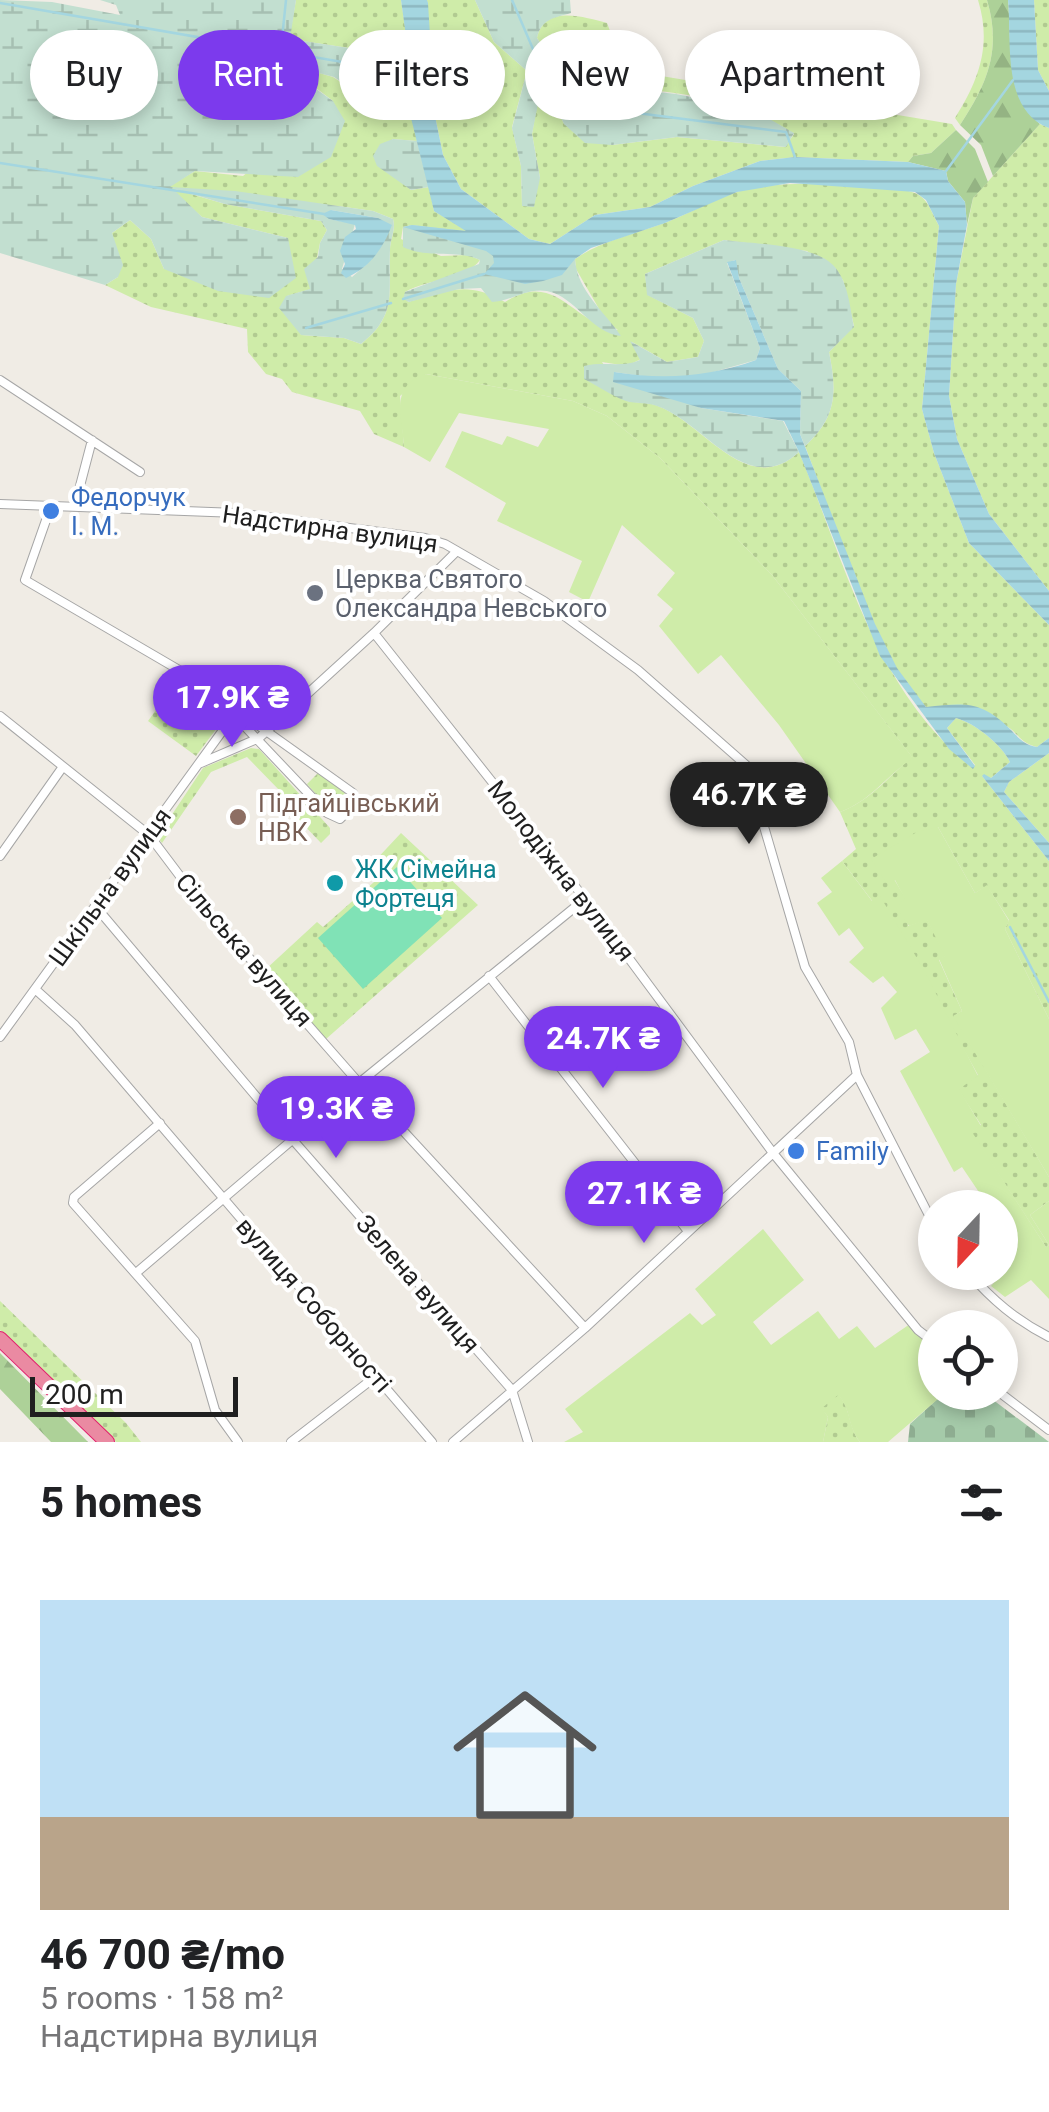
<!DOCTYPE html>
<meta charset="utf-8">
<style>
body{margin:0;font-family:Roboto,sans-serif;background:#f6f6f6;color:#202124;height:100vh;display:flex;flex-direction:column;font-size:38px;white-space:nowrap}
*{box-sizing:border-box;margin:0}
p{font-size:32px;color:#757577}
.icon{flex:none;width:55px;height:55px;fill:none;stroke:currentColor;stroke-width:2;stroke-linecap:round;stroke-linejoin:round}
.map{position:relative;height:1442px;overflow:hidden}
.sheet{display:flex;flex-direction:column;background:#fff;flex:1}
.sheet>*{flex:none}
.banner{position:absolute;left:30px;top:30px;width:990px;height:90px;display:flex;gap:20px}
.needle{width:65px;rotate:202deg}
.buttons{position:absolute;left:918px;top:1190px;display:grid;gap:20px}
.buttons a{display:grid;place-items:center;width:100px;height:100px;border-radius:50%;background:#fff;box-shadow:0 5px 15px #0003;font-size:50px}
.scale{position:absolute;left:30px;bottom:25px;width:208px;box-sizing:border-box;padding-left:10px;border:5px solid #1f1f1f;border-top:0;font-size:28px;line-height:35px;white-space:nowrap;color:#1f1f1f;-webkit-text-stroke:8px #fff;paint-order:stroke}
.price{position:absolute;translate:-50% -85px;padding:0 22px;border-radius:35px;background:#7c3aed;color:#fff;font-size:32px;line-height:65px;filter:drop-shadow(0 2px 5px #0008)}
.price::after{content:'';position:absolute;left:50%;top:60px;width:30px;height:22px;margin-left:-15px;background:inherit;clip-path:polygon(0 0,100% 0,50% 100%)}
.price.current{background:#222;color:#fff}
ul{padding:0;list-style:none}
li{display:grid;align-content:center;gap:20px;height:530px;padding:0 40px}
li span{display:grid;place-items:center;height:310px;border-radius:0px;color:#555}
li>.icon{margin-inline-start:auto}
span .icon{width:180px;height:180px;fill:#fffc;stroke-width:1}
li b{font-size:42px}
h2{display:flex;justify-content:space-between;align-items:center;height:120px;padding:0 40px;font-size:42px}
.chip{padding:0 35px;border-radius:45px;background:#fff;box-shadow:0 5px 15px #0003;font-size:35px;line-height:90px}
.chip.current{background:#7c3aed;color:#fff}
.map>svg:first-child{display:block}
.grass{fill:url(#grass-dots);fill-rule:evenodd}
.forest{fill:url(#forest-firs)}
.wetland{fill:url(#wetland-marsh);fill-rule:evenodd}
.cemetery{fill:url(#cemetery-stones)}
.garden{fill:#cfeca9}
.pitch{fill:#80e2b6}
.water{fill:url(#water-rules)}
.lines{fill:none;stroke-linecap:round;stroke-linejoin:round}
.stream{stroke:#a4d6e0;stroke-width:2.5}
.street-casing{stroke:#a6a6a6;stroke-width:10}
.highway-casing{stroke:#e21f6e;stroke-width:16}
.street{stroke:#fff;stroke-width:8}
.highway{stroke:#ea8aa2;stroke-width:14}
.shop-dot{fill:#3f7fe0;stroke:#fff;stroke-width:4}
.worship-dot{fill:#6b7280;stroke:#fff;stroke-width:4}
.education-dot{fill:#8d6e63;stroke:#fff;stroke-width:4}
.culture-dot{fill:#0f9aa8;stroke:#fff;stroke-width:4}
.labels{text-anchor:middle;dominant-baseline:central;stroke-width:8;stroke-linejoin:round;paint-order:stroke}
.shop-label{font-size:25px;fill:#366cbe;stroke:#fff;text-anchor:start}
.street-label{font-size:25px;fill:#1f1f1f;stroke:#fff}
.worship-label{font-size:25px;fill:#5b616d;stroke:#fff;text-anchor:start}
.education-label{font-size:25px;fill:#785e54;stroke:#fff;text-anchor:start}
.culture-label{font-size:25px;fill:#0d838f;stroke:#fff;text-anchor:start}
</style>
<div class="map">
<svg width="1049" height="1442" viewBox="0 0 1049 1442">
<defs>
<pattern id="grass-dots" width="8" height="8" patternUnits="userSpaceOnUse" patternTransform="scale(2.5)"><rect width="8" height="8" fill="#cfeca9"/><path d="M2 2h.1M6 6h.1" fill="none" stroke="#b1ca91" stroke-width="1.8" stroke-linecap="round"/></pattern>
<pattern id="forest-firs" width="22" height="20" patternUnits="userSpaceOnUse" patternTransform="scale(2.5)"><rect width="22" height="20" fill="#add198"/><path d="M5 1l3.5 6h-7zM16 11l3.5 6h-7z" fill="#94b383"/></pattern>
<pattern id="wetland-marsh" width="20" height="14" patternUnits="userSpaceOnUse" patternTransform="scale(2.5)"><rect width="20" height="14" fill="#c2dfd0"/><path d="M1 5h8M5 5V1M11 12h8M15 12V8" fill="none" stroke="#a6bfb2"/></pattern>
<pattern id="cemetery-stones" width="16" height="16" patternUnits="userSpaceOnUse" patternTransform="scale(2.5)"><rect width="16" height="16" fill="#a5caa9"/><path d="M2 7V4a2 2 0 0 1 4 0v3zM10 15v-3a2 2 0 0 1 4 0v3z" fill="#8ead91"/></pattern>
<pattern id="water-rules" width="6" height="5" patternUnits="userSpaceOnUse" patternTransform="scale(2.5)"><rect width="6" height="5" fill="#a4d6e0"/><path d="M0 2.5h6" fill="none" stroke="#8db7c0"/></pattern>
</defs>
<rect width="100%" height="100%" fill="#f0ece5"/>
<!-- grass -->
<path class="grass" d="M296,0H401L411,66L397,69V76C413,87 415,96 413,114C412,122 416,132 417,141L392,139L396,178L411,190L429,187L434,211L467,230L464,233L412,225L403,227L401,239L441,256L468,255L480,260C466,280 427,279 405,292L408,302C450,291 465,280 505,302C557,269 572,324 618,330L606,321L576,269L575,259C602,240 636,234 667,222C695,211 722,194 752,188C780,181 897,181 919,195C929,201 933,216 939,226L922,409L934,453L969,543L1049,625V738L1037,747C1019,743 1019,733 1006,726C985,717 940,719 924,705C878,663 830,509 805,446C837,417 837,392 829,352L854,326L843,280L807,251L724,240L645,274L648,295L693,318L704,341L698,357L667,362L632,342L641,359L627,366L602,362L627,401C636,403 649,402 658,406C703,422 747,500 799,452C845,562 875,691 973,768L975,765L947,728L956,718C975,723 1002,745 1010,762L991,778L982,776L1049,861V1019L1005,929L1009,920L987,886L975,893L938,827L894,879L906,899L908,926L927,919L946,956L939,960L962,1011L954,1016L1049,1177V1201L1030,1215L1049,1245L1046,1247L971,1132L981,1125L958,1089L978,1075L879,897L873,902L842,861L856,849L840,812C870,801 888,777 912,757L772,575L660,458L607,416L573,401L426,374L400,396L404,447L374,434L360,411L292,392L282,379L266,374L248,352L247,329L151,307L105,285L118,277L112,233L130,220L151,239L164,269L288,238L202,217L168,187L195,171L243,176L333,101L312,85L316,72L333,77L358,93L383,69L349,48L289,39ZM174,189L338,206L373,211L393,219C396,230 390,239 390,250C388,292 398,315 361,344L344,338L301,335L287,296L311,289L320,243L327,230L321,221L225,204Z
M427,0H475L494,42L527,71L512,127L521,166L522,206L540,178L532,134L538,99L556,106L564,124L612,145L677,137L785,147L794,134C747,103 688,92 632,89C617,88 600,92 586,86C564,77 549,57 537,38C544,4 584,17 607,23L625,70L952,124L956,130L931,153L913,156L908,162L795,157L760,161L693,186L650,207L595,215L550,244L529,239L461,189L443,155L435,116Z
M978,0H987C1002,50 987,84 960,125L955,118C979,80 992,45 978,0Z
M1034,0H1049V91L1038,70Z
M1040,124L1049,128V591L989,514L957,439L949,396L956,284L973,198Z
M179,678L225,709L226,716L196,756L148,721Z
M251,748L259,749L330,828V834L321,843L277,797L281,792L247,757L211,772L162,843L157,837L203,768Z
M1049,753V843L1004,792L1009,782Z
M318,773L345,793L339,806L329,809L307,784Z
M401,833L478,905L326,1039L266,969L317,922L323,927L382,875L372,864Z
M0,1301L126,1423L141,1442H116L0,1330Z
M838,1394C851,1408 848,1427 860,1442H823L828,1417L821,1408Z"/>
<!-- forest -->
<path class="forest" d="M987,0H1008C1012,43 1005,93 1040,124L993,176L981,145L960,125C987,84 1002,50 987,0Z
M956,130L975,149L988,182L973,198L967,225L965,202L948,181L946,171L908,162L913,156L931,153Z
M0,1353L88,1442H51L0,1389Z"/>
<!-- wetland -->
<path class="wetland" d="M0,0L52,2L120,15L116,5L100,0H296L290,39L349,48L383,69L358,93L334,77L315,72L312,86L333,101L345,121L331,157L298,177L195,171L170,187L235,191L338,206L373,211L393,219C396,230 390,239 390,250C388,292 398,315 361,344L344,338L301,335L279,308L286,296L310,289L304,269L318,257L320,243L327,230L321,221L225,204L172,188L202,217L288,238L296,278L269,298L218,291L164,269L151,239L130,220L112,233L123,265L118,277L105,285L0,253ZM331,210L378,218L367,264L352,277L342,269L355,224L329,219Z
M475,0H570L571,13C554,18 541,19 537,38L552,61L581,84L595,89H631L676,94L752,109L794,133L786,147L677,137L612,145L585,143L564,124L556,106L539,99L532,134L540,178L534,207L522,206L521,166L512,128L527,71L494,42Z
M393,139L417,141L429,187L411,190L377,166L373,156L380,144Z
M442,209L575,259C577,291 605,312 621,336C593,333 579,303 554,293C531,284 513,301 492,302L481,288L459,289L409,302L403,299L405,292L479,264L480,260C456,249 428,259 403,247V227L412,225L466,231L434,211Z
M724,240C753,244 812,244 833,265C848,280 850,308 854,327L829,352C837,392 837,417 805,446L800,434L801,391L778,369L739,278L735,260L727,263L760,348L756,360L703,375L656,378L614,372L701,408L783,421L799,452C747,500 703,421 657,406C647,402 636,404 626,401C612,396 598,386 584,379V366C604,361 622,368 640,360L630,341L667,362L698,357L704,341L693,318L647,295L645,274Z"/>
<!-- cemetery -->
<path class="cemetery" d="M945,1392L984,1393L1049,1442H908L910,1424Z"/>
<!-- garden -->
<path class="garden" d="M426,374L573,401L607,416L660,458L772,575L913,758C886,776 871,801 840,812L779,725L721,655L698,674L659,626L673,609L657,595L675,573L622,525L588,602L569,592L582,561L497,521L506,503L445,467L462,431L502,445L507,436L538,447L549,429L459,413L430,462L404,447C402,414 389,387 426,374Z
M938,827L975,893L987,885L1009,921L1005,929L1049,1019V1177L953,1016L962,1011L939,959L945,956L927,920L909,926L896,907L905,899L895,880L886,882L871,859L917,832Z
M842,861L872,901L880,896L924,970L978,1076L959,1089L981,1126L972,1132L1046,1247L1049,1245L1030,1215L1049,1201V1299L1031,1280L1005,1297L991,1286L1011,1264L1000,1252V1234L1004,1230L1000,1224V1208L989,1207L962,1167L954,1172L900,1071L930,1052L916,1029L895,1040L881,1008L897,992L883,976L873,983L849,962L864,948L849,928L839,936L817,903L832,892L821,878Z
M763,1229L804,1280L753,1322L771,1345L818,1311L839,1339L857,1326L875,1348L910,1324L935,1349V1392L945,1393L888,1442H860C847,1426 851,1408 838,1395L822,1408L828,1417L823,1442H564L583,1432L565,1409L690,1313L702,1325L716,1315L695,1289Z"/>
<!-- pitch -->
<path class="pitch" d="M397,867L442,918L363,989L318,938Z"/>
<!-- water -->
<path class="water" d="M401,0H427L428,3L435,116L443,155L461,189L529,239L550,244L595,215L650,207L693,186L760,161L795,157L908,162L946,171L948,181L965,202L967,225L956,284L949,396L957,439L989,514L1049,591V625L969,543L934,453L922,409L939,226L926,200L915,192L790,183L737,192L665,223L591,248L575,259L562,275L543,281L525,284L484,274L494,263L493,256L486,251L403,227L412,225L466,231L434,211L411,118C420,94 408,86 393,71L410,65Z
M1008,0H1034L1038,70L1049,91V128C1001,110 1012,41 1008,0Z
M331,210L378,218L392,225C383,249 369,268 346,278L341,273L345,264L340,251L345,237L356,229L355,225L329,219L322,214Z
M736,260L739,278L778,369L801,391L800,434L875,624L897,668L926,707C964,703 981,700 1010,729C1020,739 1023,744 1037,747L1049,738V753L1009,782L1004,792L1049,843V861L982,776L984,774L991,778L1010,762C1002,745 975,723 956,718L947,728L975,766L973,769L949,749L880,656L799,452L784,421L701,408L613,382L614,372C664,380 708,377 756,360L760,348L727,262Z"/>
<g class="lines">
<!-- stream -->
<path class="stream" d="M512,0L533,49L582,106L786,132L795,157
M0,3L383,69
M281,48L286,0
M0,163L324,214
M946,171L1013,80
M403,299L484,274
M306,328L391,303
M1010,927L1049,1002"/>
<defs>
<path id="street" d="M0,380L140,472
M0,504L237,513L425,538L445,544L544,601L638,670L746,765L805,967L849,1042L857,1075L935,1227
M75,505L92,440
M51,506L25,580L227,698L234,715L327,813L340,819L350,809L353,793L245,716L234,715
M374,633L585,899L773,1153L918,1330L935,1343
M0,716L149,835L195,896L359,1083L585,1328
M201,763L259,738L374,633L457,551
M0,856L62,768
M96,907L293,1140L512,1390L528,1442
M489,976L687,1230
M35,989L75,1025L432,1442
M0,1037L234,715
M160,1123L74,1197L73,1203L195,1341L215,1410L238,1442
M968,1272C992,1300 1016,1320 1049,1337
M136,1273L359,1083L585,899
M999,1392L1049,1430
M291,1442L375,1377
M453,1442L585,1328L857,1075"/>
<path id="highway" d="M0,1339L107,1442"/>
</defs>
<!-- street casing -->
<use href="#street" class="street-casing"/>
<!-- highway casing -->
<use href="#highway" class="highway-casing"/>
<!-- street -->
<use href="#street" class="street"/>
<!-- highway -->
<use href="#highway" class="highway"/>
</g>
<!-- markers -->
<g class="shop-dot">
<circle cx="51" cy="511" r="10"/>
<circle cx="796" cy="1151" r="10"/>
</g>
<circle class="worship-dot" cx="315" cy="593" r="10"/>
<circle class="education-dot" cx="238" cy="817" r="10"/>
<circle class="culture-dot" cx="335" cy="883" r="10"/>
<g class="labels">
<!-- shop labels -->
<g class="shop-label">
<text x="71" y="497">Федорчук<tspan x="71" dy="29">І. М.</tspan></text>
<text x="816" y="1151">Family</text>
</g>
<!-- street labels -->
<g class="street-label">
<text transform="translate(330 529) rotate(8)">Надстирна вулиця</text>
<text transform="translate(561 871) rotate(52)">Молодіжна вулиця</text>
<text transform="translate(110 887) rotate(-54)">Шкільна вулиця</text>
<text transform="translate(244 950) rotate(49)">Сільська вулиця</text>
<text transform="translate(418 1284) rotate(49)">Зелена вулиця</text>
<text transform="translate(314 1305) rotate(49)">вулиця Соборності</text>
</g>
<!-- worship labels -->
<g class="worship-label">
<text x="335" y="579">Церква Святого<tspan x="335" dy="29">Олександра Невського</tspan></text>
</g>
<!-- education labels -->
<g class="education-label">
<text x="258" y="803">Підгайцівський<tspan x="258" dy="29">НВК</tspan></text>
</g>
<!-- culture labels -->
<g class="culture-label">
<text x="355" y="869">ЖК Сімейна<tspan x="355" dy="29">Фортеця</tspan></text>
</g>
</g>
</svg>
<div class="buttons">
<a><svg class="needle" viewBox="-14 -14 28 28"><path d="M0-13l5 13h-10z" fill="#e53935"/><path d="M0 13l5-13h-10z" fill="#757577"/></svg></a>
<a><svg class="icon" aria-label="locate" viewBox="0 0 24 24"><circle cx="12" cy="12" r="6"/><path d="M12 2v4M12 18v4M2 12h4M18 12h4"/></svg></a>
</div>
<div class="scale">200 m</div>
<b class="price" style="left:232px;top:750px">17.9K ₴</b>
<b class="price current" style="left:749px;top:847px">46.7K ₴</b>
<b class="price" style="left:603px;top:1091px">24.7K ₴</b>
<b class="price" style="left:336px;top:1161px">19.3K ₴</b>
<b class="price" style="left:644px;top:1246px">27.1K ₴</b>
<div class="banner">
<a class="chip">Buy</a>
<a class="chip current">Rent</a>
<a class="chip">Filters</a>
<a class="chip">New</a>
<a class="chip">Apartment</a>
</div>
</div>
<section class="sheet">
<h2>5 homes<svg class="icon" aria-label="filters" viewBox="0 0 24 24"><path d="M4 7h16M4 17h16"/><circle cx="9" cy="7" r="2"/><circle cx="15" cy="17" r="2"/></svg></h2>
<ul>
<li><span style="background:linear-gradient(#bfe0f5 70%,#b9a48a 0)"><svg class="icon" aria-label="home" viewBox="0 0 24 24"><path d="M3 11l9-7 9 7M6 9v11h12V9"/></svg></span><div><b>46 700 ₴/mo</b><p>5 rooms · 158 m²</p><p>Надстирна вулиця</p></div></li>
</ul>
</section>
